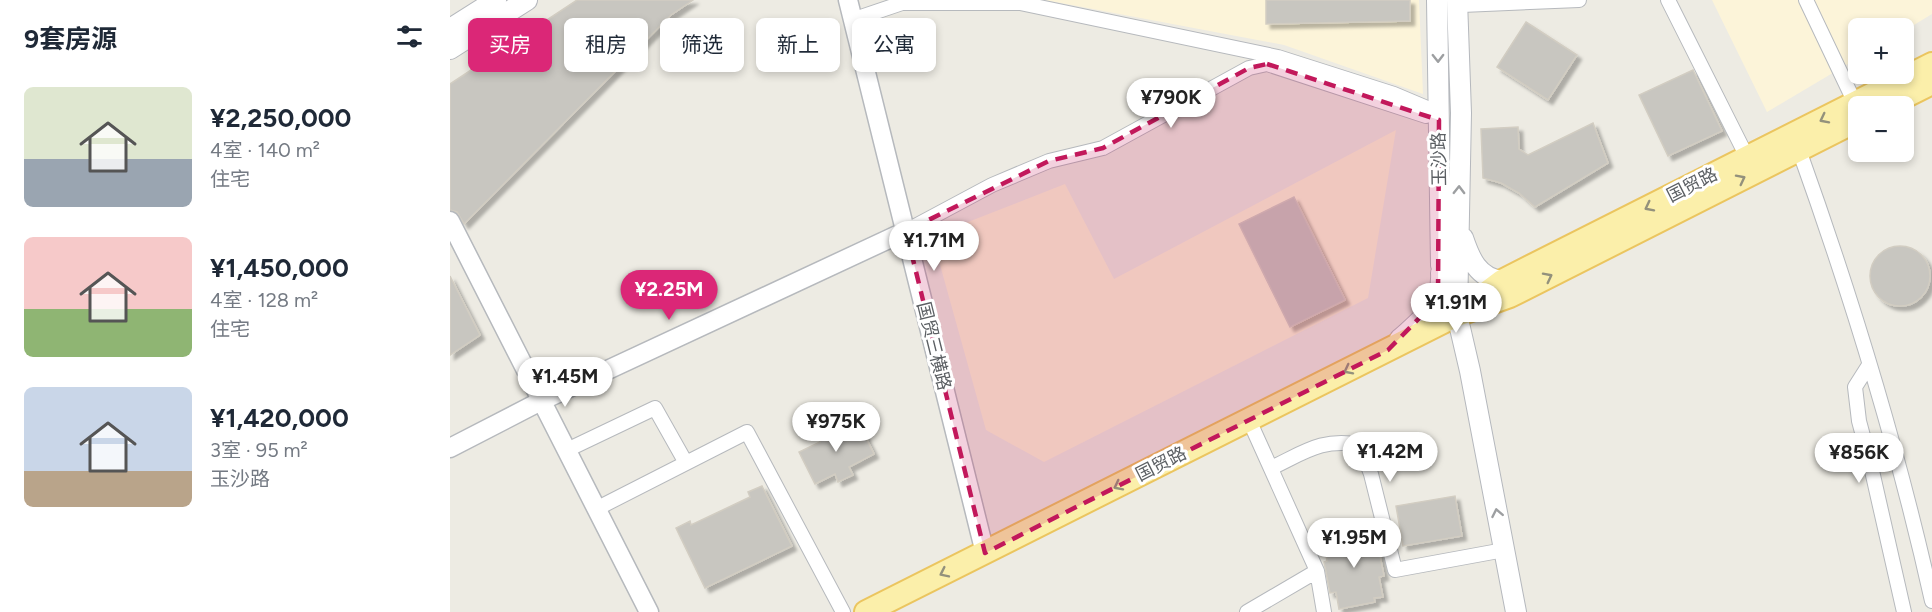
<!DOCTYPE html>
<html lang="zh">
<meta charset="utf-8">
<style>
body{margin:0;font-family:Figtree,"Noto Sans SC",sans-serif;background:#f6f6f7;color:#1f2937;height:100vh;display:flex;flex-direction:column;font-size:22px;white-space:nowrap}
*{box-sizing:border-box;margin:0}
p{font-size:20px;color:#747a83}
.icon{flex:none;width:33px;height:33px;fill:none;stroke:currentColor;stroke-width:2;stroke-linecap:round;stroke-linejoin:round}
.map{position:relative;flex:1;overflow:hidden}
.side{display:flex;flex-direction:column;background:#fff;width:450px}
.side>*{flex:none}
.banner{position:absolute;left:18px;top:18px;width:570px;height:54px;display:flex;gap:12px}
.buttons{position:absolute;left:1398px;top:18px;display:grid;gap:12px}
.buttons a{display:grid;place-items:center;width:66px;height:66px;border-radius:9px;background:#fff;box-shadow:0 3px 9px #0003;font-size:30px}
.price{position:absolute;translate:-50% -51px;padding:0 14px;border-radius:21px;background:#fff;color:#222;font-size:20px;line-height:39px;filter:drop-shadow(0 2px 3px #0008)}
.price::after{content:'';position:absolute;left:50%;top:36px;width:18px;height:14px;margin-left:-9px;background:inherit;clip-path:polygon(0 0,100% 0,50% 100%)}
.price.selected{background:#db2777;color:#fff}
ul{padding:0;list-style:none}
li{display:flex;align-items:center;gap:18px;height:150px;padding:0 24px}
li span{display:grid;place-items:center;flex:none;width:168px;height:120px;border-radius:9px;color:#555}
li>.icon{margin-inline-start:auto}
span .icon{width:72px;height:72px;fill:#fffc;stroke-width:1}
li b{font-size:26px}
h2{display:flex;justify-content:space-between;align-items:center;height:72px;padding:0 24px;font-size:26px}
.tag{padding:0 21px;border-radius:9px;background:#fff;box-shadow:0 3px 9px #0003;font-size:21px;line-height:54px}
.tag.selected{background:#db2777;color:#fff}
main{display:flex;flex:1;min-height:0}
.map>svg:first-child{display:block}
.commercial{fill:#fcf4d9}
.building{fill:#c8c6c0;stroke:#d2cdc2;stroke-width:1.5;filter:url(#shadow)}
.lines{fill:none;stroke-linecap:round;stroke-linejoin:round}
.minor-casing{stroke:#b6b9bd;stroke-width:16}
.tertiary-casing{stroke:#b6b9bd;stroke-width:21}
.secondary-casing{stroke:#b5b8bd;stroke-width:22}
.primary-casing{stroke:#ebc55f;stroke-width:26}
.minor{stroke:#fff;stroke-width:14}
.tertiary{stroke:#fff;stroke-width:18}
.secondary{stroke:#fff;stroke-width:20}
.primary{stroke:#fbefaa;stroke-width:22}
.oneway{stroke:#9d9fa1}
.oneway2{stroke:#93917c}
.marked{fill:#c2185b;fill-opacity:0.2;stroke:#c2185b;stroke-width:4.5;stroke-dasharray:12 8;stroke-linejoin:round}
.labels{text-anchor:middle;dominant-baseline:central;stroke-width:6;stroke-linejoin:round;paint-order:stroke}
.street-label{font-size:18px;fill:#5b5f63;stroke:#fff}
</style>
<main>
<section class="side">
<h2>9套房源<svg class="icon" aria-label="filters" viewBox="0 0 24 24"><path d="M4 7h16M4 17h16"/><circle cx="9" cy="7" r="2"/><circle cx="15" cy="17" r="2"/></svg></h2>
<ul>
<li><span style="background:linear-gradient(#dfe7d0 60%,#9aa5b1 0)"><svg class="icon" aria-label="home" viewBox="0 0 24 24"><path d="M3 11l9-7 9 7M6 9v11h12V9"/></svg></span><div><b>¥2,250,000</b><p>4室 · 140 m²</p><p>住宅</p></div></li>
<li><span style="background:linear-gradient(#f6c9c9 60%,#8fb573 0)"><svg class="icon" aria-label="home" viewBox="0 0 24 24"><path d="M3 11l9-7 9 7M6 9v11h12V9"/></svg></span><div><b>¥1,450,000</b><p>4室 · 128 m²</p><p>住宅</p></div></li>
<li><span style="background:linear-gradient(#c9d6e8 70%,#b9a48a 0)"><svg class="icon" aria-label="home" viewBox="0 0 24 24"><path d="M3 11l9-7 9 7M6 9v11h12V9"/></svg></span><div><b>¥1,420,000</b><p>3室 · 95 m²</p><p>玉沙路</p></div></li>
</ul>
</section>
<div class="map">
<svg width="1482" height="612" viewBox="0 0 1482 612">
<defs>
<filter id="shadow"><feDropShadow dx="4.5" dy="4.5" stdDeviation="1.5" flood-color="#0004"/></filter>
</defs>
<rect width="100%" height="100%" fill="#edebe3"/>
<!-- commercial -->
<path class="commercial" d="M595,0H969L973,94L834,45Z
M1262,0H1482V14L1454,31V28H1408V58L1317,112Z
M946,130L918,298L594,462L536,430L482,236L615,184L664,279Z"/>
<!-- building -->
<path class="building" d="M127,0H243L221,15L14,224L7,212L0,210V84Z
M816,0H960V21L816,24Z
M1076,22L1127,55L1098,100L1047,67Z
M1243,70L1272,131L1218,156L1189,95Z
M1143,123L1158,163L1085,207L1069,193L1051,183L1033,178L1031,129L1068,127L1069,149L1078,155Z
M844,197L895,300L840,327L789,224Z
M1420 276a30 30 0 1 1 60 0a30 30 0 1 1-60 0Z
M0,276L30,335L0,355Z
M408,422L424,454L399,467L403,475L388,482L385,474L365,484L349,452L370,442L364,430L379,423L384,434Z
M312,486L342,546L255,588L226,528L240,521L241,525L300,497L298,492Z
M1005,496L1012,536L953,546L946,506Z
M917,531L918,537L926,536L934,576L929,577L933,597L924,598L925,602L889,609L886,592L880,593L874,562L877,561L873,540Z"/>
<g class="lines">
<defs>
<path id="minor" d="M1218,0L1297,157
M1356,0L1405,103
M1012,5L1129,0
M402,20L452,3H570L828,57L944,94L989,113
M1349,150C1402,298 1448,448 1482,601
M456,231L542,185L599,161L653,148L799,68L817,64L976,116
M1419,365L1405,387L1409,421L1420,462L1454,612
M799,420L867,571L874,612
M117,450L205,408L236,463
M821,468C853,453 873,437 910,445L921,474L945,570L1054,550
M146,509L297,432L393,612
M797,612L867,571"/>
<path id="tertiary" d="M398,0L535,553
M0,221L199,612
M0,448L91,401L456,231"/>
<path id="secondary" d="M987,0L991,265L1007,315L1011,113L1007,0
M0,29L46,0
M0,49L77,0
M1013,238C1020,259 1028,278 1052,281
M1007,315L1020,371L1066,612
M950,339C972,319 993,305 991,273"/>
<path id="primary" d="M1436,106L1482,83
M1408,120L1060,296L1007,315L1052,281L1482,64
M416,612L1007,315"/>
</defs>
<!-- minor casing -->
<use href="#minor" class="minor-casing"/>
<!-- tertiary casing -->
<use href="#tertiary" class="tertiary-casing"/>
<!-- secondary casing -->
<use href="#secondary" class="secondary-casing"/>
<!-- primary casing -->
<use href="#primary" class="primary-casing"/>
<!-- minor -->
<use href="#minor" class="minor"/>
<!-- tertiary -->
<use href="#tertiary" class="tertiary"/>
<!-- secondary -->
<use href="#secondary" class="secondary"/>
<!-- primary -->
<use href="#primary" class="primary"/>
</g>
<!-- one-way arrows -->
<defs><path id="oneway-chevron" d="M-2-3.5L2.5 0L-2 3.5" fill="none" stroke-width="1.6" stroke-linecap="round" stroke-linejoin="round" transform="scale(1.5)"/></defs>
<g class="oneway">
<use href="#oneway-chevron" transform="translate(988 58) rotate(89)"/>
<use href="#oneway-chevron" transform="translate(1009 190) rotate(-89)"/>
<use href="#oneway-chevron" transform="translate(1047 513) rotate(-101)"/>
</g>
<g class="oneway2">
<use href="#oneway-chevron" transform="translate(1374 119) rotate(153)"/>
<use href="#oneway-chevron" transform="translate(1291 179) rotate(-27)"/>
<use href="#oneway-chevron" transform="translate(1199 207) rotate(153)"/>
<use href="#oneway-chevron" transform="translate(1098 277) rotate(-27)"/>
<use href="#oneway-chevron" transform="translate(898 370) rotate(153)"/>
<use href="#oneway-chevron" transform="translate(668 486) rotate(153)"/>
<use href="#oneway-chevron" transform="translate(494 573) rotate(154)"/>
</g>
<!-- marked area -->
<path class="marked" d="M817,64L989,120L988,299L938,350L535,553L456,231L599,161L653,148L799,68Z"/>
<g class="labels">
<!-- street labels -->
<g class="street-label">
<text transform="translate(989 159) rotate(-91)">玉沙路</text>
<text transform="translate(1242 185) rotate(-27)">国贸路</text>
<text transform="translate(484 346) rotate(76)">国贸三横路</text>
<text transform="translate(711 464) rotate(-27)">国贸路</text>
</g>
</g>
</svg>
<div class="buttons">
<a>+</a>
<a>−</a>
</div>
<b class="price" style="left:721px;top:129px">¥790K</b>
<b class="price" style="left:484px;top:272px">¥1.71M</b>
<b class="price selected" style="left:219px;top:321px">¥2.25M</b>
<b class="price" style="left:1006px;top:334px">¥1.91M</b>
<b class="price" style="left:115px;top:408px">¥1.45M</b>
<b class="price" style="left:386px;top:453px">¥975K</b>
<b class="price" style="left:940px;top:483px">¥1.42M</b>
<b class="price" style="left:1409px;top:484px">¥856K</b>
<b class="price" style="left:904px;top:569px">¥1.95M</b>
<div class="banner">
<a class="tag selected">买房</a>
<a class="tag">租房</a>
<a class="tag">筛选</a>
<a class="tag">新上</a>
<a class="tag">公寓</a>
</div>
</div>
</main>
